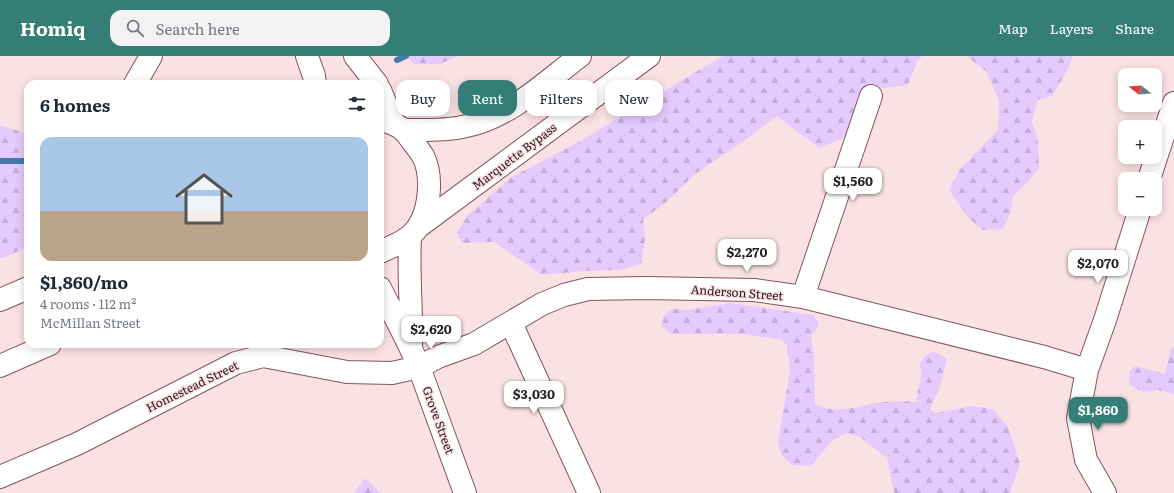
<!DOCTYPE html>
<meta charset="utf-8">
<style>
body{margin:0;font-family:Literata,serif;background:#f2f2f3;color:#1f2937;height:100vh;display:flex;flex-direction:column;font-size:15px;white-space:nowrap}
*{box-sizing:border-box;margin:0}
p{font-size:13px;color:#747a83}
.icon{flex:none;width:22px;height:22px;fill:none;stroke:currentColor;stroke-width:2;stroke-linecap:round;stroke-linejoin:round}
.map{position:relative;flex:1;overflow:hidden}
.sheet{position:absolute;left:24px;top:24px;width:360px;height:268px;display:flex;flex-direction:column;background:#fff;border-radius:12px;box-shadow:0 2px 10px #0003}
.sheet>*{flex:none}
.guide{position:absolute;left:396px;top:24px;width:380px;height:36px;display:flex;gap:8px}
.needle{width:26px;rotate:287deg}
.controls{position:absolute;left:1118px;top:12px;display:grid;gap:8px}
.controls a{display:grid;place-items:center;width:44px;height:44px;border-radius:8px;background:#fff;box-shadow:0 2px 10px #0003;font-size:20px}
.price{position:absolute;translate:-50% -34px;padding:0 9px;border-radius:8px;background:#fff;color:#222;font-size:13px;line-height:26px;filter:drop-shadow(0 1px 2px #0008)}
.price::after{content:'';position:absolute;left:50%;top:24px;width:12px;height:9px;margin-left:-6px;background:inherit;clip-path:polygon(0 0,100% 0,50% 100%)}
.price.active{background:#357d77;color:#fff}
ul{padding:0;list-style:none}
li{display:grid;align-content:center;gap:8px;height:212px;padding:0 16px}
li+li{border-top:1px solid #e0e1e3}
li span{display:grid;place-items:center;height:124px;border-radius:12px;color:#555}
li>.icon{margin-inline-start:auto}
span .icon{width:72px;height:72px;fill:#fffc;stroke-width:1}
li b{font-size:17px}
h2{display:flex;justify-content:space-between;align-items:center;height:48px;padding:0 16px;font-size:17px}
.pill{padding:0 14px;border-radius:12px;background:#fff;box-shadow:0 2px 10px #0003;font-size:14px;line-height:36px}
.pill.active{background:#357d77;color:#fff}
header{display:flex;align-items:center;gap:24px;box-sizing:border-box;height:56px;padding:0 20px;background:#357d77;color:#fff}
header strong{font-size:19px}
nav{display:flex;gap:22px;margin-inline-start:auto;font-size:14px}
.search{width:280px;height:36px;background:#f2f2f3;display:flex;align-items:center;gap:10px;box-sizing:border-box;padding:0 14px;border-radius:12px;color:#747a83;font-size:15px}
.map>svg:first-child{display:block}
.forest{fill:url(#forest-firs)}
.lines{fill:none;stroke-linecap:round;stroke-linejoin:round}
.stream{stroke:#4879ad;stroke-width:6}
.minor-casing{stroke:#85535c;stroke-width:24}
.major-casing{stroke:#85535c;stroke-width:24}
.highway-casing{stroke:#85535c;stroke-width:24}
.minor{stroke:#fff;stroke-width:22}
.major{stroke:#fff;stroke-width:22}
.highway{stroke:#fff;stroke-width:22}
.labels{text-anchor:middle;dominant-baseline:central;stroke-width:3;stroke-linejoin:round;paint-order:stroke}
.street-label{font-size:12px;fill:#2d181c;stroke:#fae1e4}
</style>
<header>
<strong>Homiq</strong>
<div class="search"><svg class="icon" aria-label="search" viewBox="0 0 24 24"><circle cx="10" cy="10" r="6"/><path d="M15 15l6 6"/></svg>Search here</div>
<nav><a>Map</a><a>Layers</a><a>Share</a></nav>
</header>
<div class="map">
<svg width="1174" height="437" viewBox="0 0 1174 437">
<defs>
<pattern id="forest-firs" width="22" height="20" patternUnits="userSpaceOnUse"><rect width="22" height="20" fill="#e4cafd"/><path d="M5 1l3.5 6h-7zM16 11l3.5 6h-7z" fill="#c4add8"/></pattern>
</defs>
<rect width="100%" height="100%" fill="#fae1e4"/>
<!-- forest -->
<path class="forest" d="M406,0H459L440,8H414Z
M723,0H922L917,6L908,29L886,32L871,30L849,79L820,92L799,77L777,60L745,84L695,118L663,149L643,163L645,183L641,208L619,214L584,215L542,219L494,186L462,187L457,177L466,161L510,122L575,88Z
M966,0H1073L1067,15L1052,40L1037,44L1032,66L1038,85L1039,112L1027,127L1013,140L1011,154L1003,173L982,174L968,161L949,134L960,113L998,74L999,45L986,15Z
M0,69L28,78V191L0,203Z
M730,247L814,259L819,270L811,281L814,301L815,348C835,359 857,350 878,347C891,345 904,345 916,346L922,316L919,309C928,294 932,292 947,303L940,330L930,354L937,357L971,350L993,353L1008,371L1020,408L1010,437H894L887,402L860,381L846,377L832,385L811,410L792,409L782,400L778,386L790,315L787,289L780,283L741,278H672L662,271L663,261L671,253L688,254Z
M1174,291V338L1158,334L1143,336L1130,329L1129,316L1135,310L1165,318L1171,292Z
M365,422L380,436V437H354Z"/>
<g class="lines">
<!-- stream -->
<path class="stream" d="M397,4L406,0
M0,105H28"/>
<defs>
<path id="minor" d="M307,0L314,20L315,28
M355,0L377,28
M135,28L151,0
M380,34L394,68
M1149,123L1174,47
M803,241L871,40
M511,267L589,437
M0,421L77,388L236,307L263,300L347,316L392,317L419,311L438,301L474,288L542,248L564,239L588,233L646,232L754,234L803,241L1044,301L1087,314
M1105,437L1086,404L1078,362L1087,314L1105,264L1140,153"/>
<path id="major" d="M410,181C408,217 412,254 411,290
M380,232C393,258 408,284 419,311L465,437"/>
<path id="highway" d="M380,63C388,66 396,68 402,73C406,76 409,81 412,85C416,90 420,95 423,100C433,119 430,154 418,171C410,184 393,190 380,196
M403,74C423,74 443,75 462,71C508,63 544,27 580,0
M418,171L649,0
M0,244L28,232
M0,310L50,288"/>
</defs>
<!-- minor casing -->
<use href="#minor" class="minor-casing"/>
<!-- major casing -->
<use href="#major" class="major-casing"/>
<!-- highway casing -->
<use href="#highway" class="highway-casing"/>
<!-- minor -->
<use href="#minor" class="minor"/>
<!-- major -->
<use href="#major" class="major"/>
<!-- highway -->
<use href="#highway" class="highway"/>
</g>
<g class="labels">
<!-- street labels -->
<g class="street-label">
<text transform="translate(514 100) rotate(-37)">Marquette Bypass</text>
<text transform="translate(737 236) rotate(4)">Anderson Street</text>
<text transform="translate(192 330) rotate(-26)">Homestead Street</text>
<text transform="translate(439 364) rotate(70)">Grove Street</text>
</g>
</g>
</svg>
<div class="controls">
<a><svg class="needle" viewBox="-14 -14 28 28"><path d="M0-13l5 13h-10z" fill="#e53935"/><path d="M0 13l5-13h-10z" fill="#747a83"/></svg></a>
<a>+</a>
<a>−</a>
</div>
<b class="price" style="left:853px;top:146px">$1,560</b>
<b class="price" style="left:747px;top:217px">$2,270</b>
<b class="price" style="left:1098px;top:228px">$2,070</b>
<b class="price" style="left:431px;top:294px">$2,620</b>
<b class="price" style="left:534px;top:359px">$3,030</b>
<b class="price active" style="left:1098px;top:375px">$1,860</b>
<div class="guide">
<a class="pill">Buy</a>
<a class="pill active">Rent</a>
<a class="pill">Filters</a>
<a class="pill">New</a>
</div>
<section class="sheet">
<h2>6 homes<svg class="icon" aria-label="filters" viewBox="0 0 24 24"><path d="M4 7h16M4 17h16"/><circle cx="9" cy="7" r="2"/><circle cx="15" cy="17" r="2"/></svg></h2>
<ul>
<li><span style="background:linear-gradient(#a9c7e8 60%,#b9a48a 0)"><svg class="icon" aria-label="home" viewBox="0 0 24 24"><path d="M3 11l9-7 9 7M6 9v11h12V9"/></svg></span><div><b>$1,860/mo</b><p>4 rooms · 112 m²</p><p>McMillan Street</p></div></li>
</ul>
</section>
</div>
